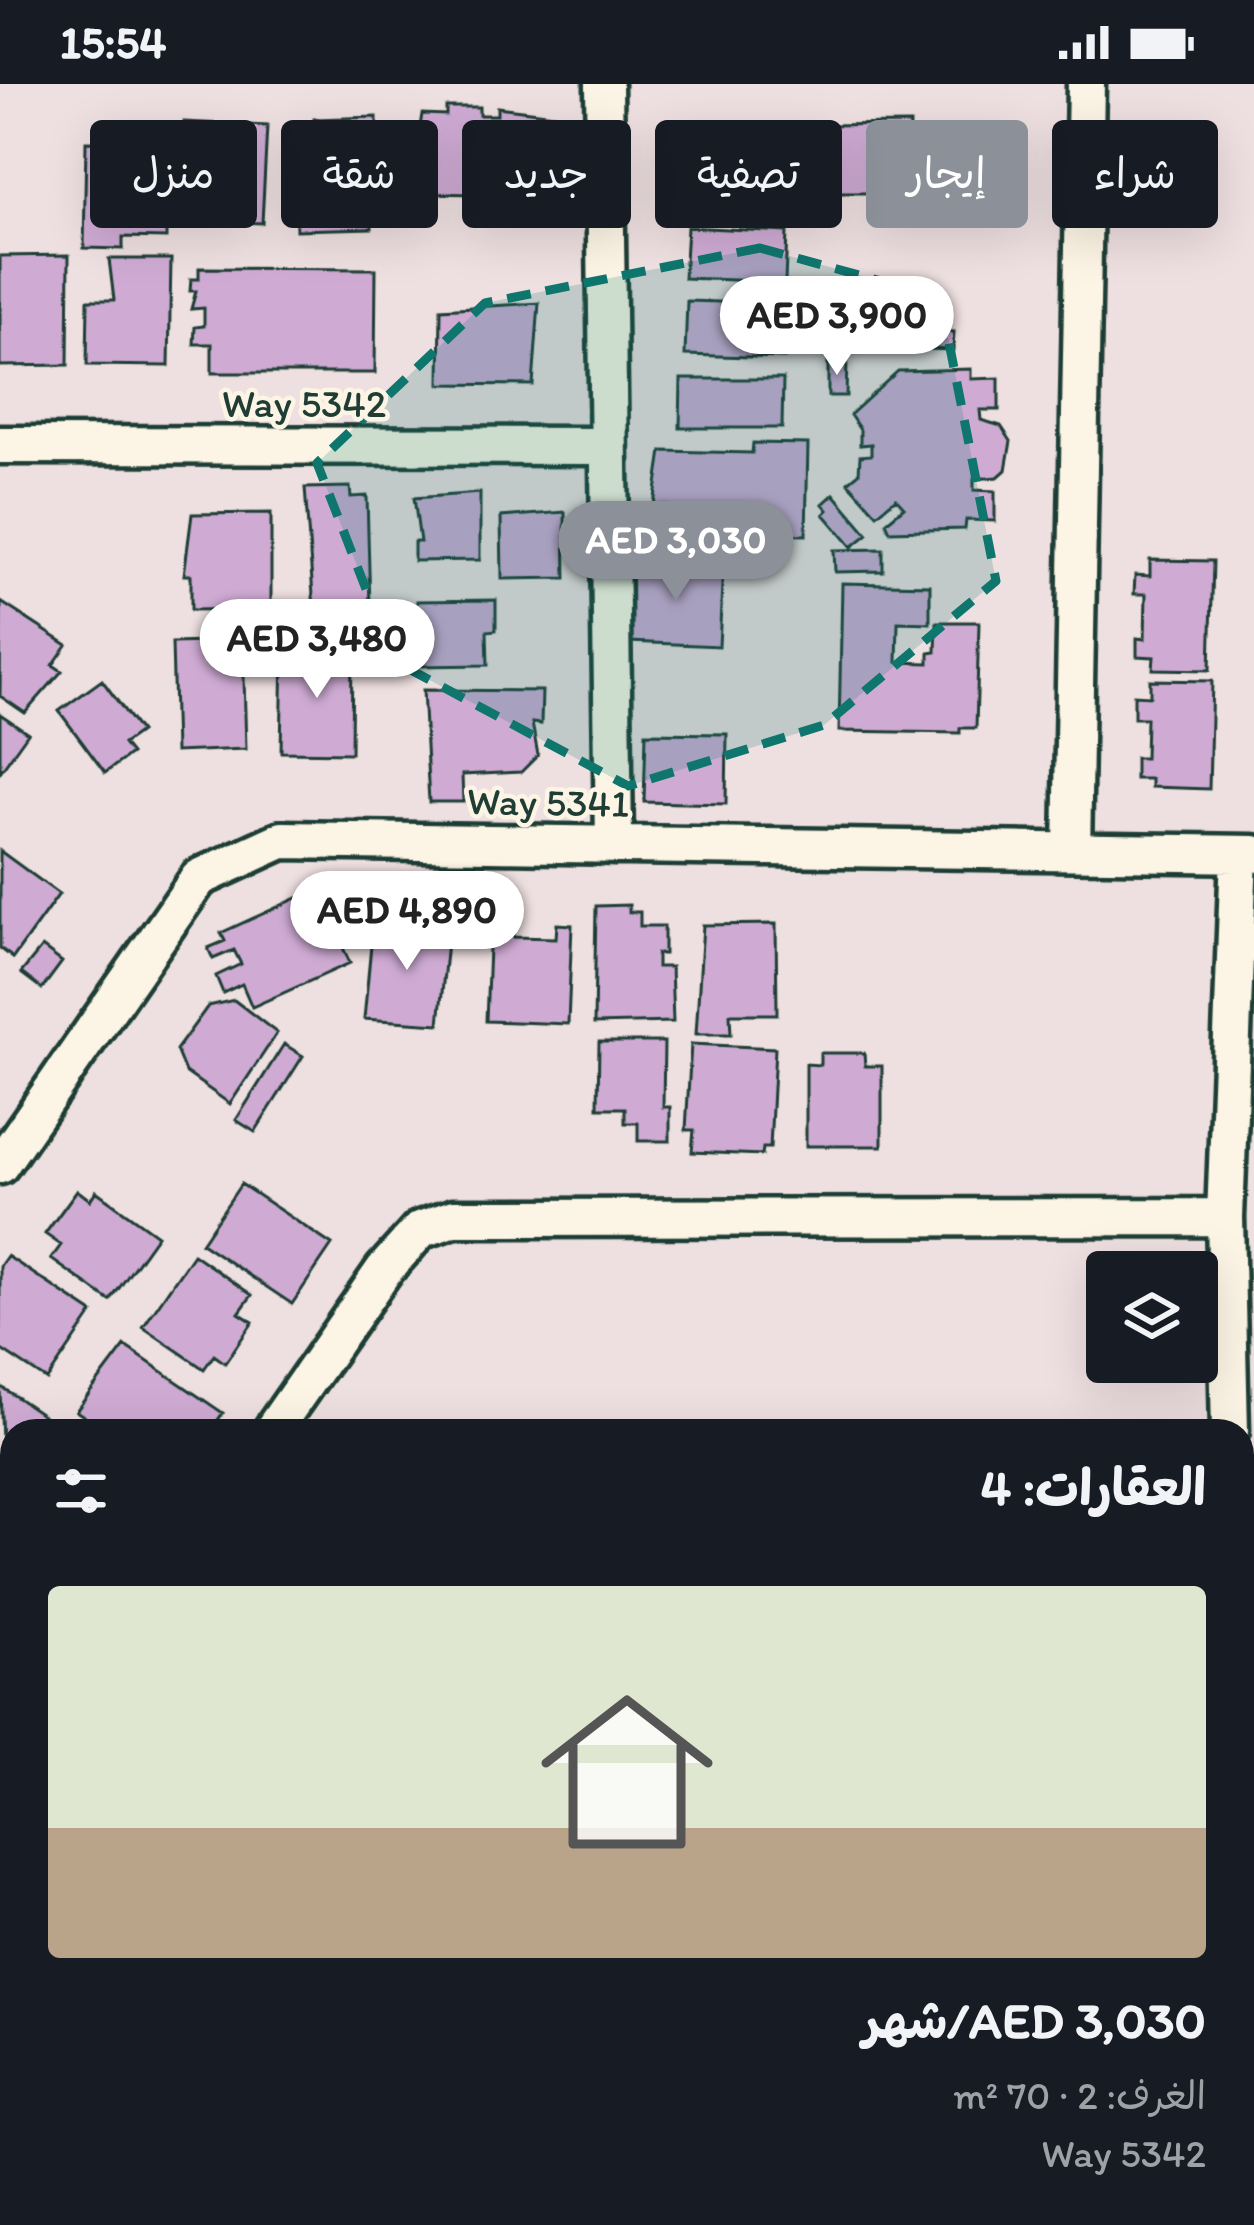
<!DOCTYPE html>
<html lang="ar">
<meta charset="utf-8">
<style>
body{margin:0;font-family:Itim,"Playpen Sans Arabic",sans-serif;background:#20242c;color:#f1f3f6;direction:rtl;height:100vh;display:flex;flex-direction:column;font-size:45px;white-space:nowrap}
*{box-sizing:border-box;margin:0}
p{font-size:39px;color:#9ea1a6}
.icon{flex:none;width:66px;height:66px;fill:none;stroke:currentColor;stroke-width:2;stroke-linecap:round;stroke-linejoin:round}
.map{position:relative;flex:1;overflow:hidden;direction:ltr}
.details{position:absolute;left:0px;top:1335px;width:1254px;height:807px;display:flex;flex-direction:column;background:#171b24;border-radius:36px 36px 0 0;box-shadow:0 12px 48px #0002;direction:rtl}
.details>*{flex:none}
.hud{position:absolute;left:36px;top:36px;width:1182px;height:108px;direction:rtl;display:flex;gap:24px}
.tools{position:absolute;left:1086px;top:1167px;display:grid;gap:24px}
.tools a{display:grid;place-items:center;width:132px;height:132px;border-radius:12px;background:#171b24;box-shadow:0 12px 48px #0002;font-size:60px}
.price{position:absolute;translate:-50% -102px;padding:0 27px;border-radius:42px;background:#fff;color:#222;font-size:39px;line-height:78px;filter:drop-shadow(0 3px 6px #0008)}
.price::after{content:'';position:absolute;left:50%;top:72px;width:36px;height:27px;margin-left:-18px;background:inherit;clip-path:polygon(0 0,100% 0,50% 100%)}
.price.active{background:#8c9099;color:#fff}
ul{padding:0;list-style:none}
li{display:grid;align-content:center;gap:24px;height:636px;padding:0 48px}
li+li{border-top:3px solid #363941}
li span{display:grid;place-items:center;height:372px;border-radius:12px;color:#555}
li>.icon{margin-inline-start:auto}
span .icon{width:216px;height:216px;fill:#fffc;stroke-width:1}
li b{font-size:51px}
h2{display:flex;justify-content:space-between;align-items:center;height:144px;padding:0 48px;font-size:51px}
.chip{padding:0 42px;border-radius:12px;background:#171b24;box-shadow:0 12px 48px #0002;font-size:42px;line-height:108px}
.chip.active{background:#8c9099;color:#fff}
.status{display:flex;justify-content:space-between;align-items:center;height:84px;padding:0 60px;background:#171b24;direction:ltr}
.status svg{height:33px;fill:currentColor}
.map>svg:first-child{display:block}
.building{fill:#cfabd4;stroke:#1f3d34;stroke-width:3}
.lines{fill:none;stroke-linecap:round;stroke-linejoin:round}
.minor-casing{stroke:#1f3d34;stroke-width:45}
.minor{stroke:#fcf5e5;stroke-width:36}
.marked{fill:#0f766e;fill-opacity:0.2;stroke:#0f766e;stroke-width:9;stroke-dasharray:24 15;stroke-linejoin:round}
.labels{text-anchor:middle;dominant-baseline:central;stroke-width:9;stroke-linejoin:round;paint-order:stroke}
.street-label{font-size:39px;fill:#1f3d34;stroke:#fcf5e5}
</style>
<div class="status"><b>15:54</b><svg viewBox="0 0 49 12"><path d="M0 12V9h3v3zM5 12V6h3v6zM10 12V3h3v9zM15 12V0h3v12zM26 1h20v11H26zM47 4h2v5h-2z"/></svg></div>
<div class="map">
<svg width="1254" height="2141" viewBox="0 0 1254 2141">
<rect width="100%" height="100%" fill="#eedfe0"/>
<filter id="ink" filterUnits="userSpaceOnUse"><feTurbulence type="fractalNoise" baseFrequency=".00833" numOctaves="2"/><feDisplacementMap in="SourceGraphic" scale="24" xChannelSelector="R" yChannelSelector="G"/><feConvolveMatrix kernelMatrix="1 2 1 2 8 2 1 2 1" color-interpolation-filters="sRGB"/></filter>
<g filter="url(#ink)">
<!-- building -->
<path class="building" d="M446,23H479V31H497V23L554,30L545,79H556V101H540L539,111L421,109V81H414L422,30L446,31Z
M377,33V75L371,76L372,144L296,146L294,77H308L307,46L314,45V35Z
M184,38L267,42L262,139L179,136Z
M910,40L909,109H821L825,41Z
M787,42L782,123L680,125V92L672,93V65H680V43Z
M86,58L167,59L166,154L123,153V165L84,164Z
M687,143L787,148L785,198L684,194Z
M69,171L68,281L0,282V172Z
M109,175H171L169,282L87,281L88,216H114Z
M199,184L376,185L375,289H212V260H194L195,243L204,242V224L191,225L196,207H190L191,195H199Z
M687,217L785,220L784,274L685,271Z
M539,219L533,301L440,300L441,225Z
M893,245L954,248L953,266L892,264Z
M838,250H869V269L837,268Z
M828,277H847L846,312H828Z
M971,285V295L999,294V326H980L981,336L1001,342L1011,357L1006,386L998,393L974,395V406L995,407V437L966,436L965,445L890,447L886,438L904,423L896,414L877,430L848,398L859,389L860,372L871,371V360L860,361V346L850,331L898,287Z
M681,295H783L782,344H680Z
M753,359L808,360L806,451L667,448V421H654L662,367L752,369Z
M350,403L351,413L367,412L370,523L314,525L305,404Z
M480,409V476L414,477V458H420L414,414Z
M834,410L868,450L852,463L824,430L828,426L823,420Z
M565,428L566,494L502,495L501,433Z
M271,429V525L191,526V491H184L192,430Z
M883,465V487L835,488L834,466Z
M1150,476L1213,477L1210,586L1153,585L1154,573L1137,572V554L1145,555L1146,510H1134L1135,491L1150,492Z
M632,477L723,481L719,562L629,558Z
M842,499L930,501V539L898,538L897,578L929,579V569L936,568L937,538H979L976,644H960V649L839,647Z
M496,516V546L487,547L488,581L417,582V517Z
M1,518L67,561L53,581L62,587L25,629L0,612Z
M243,557L246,665L175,668L172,559Z
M283,565L352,566L351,669L281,668Z
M102,596L140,648L123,660L131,670L105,689L59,627Z
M1150,596L1212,597L1209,705L1151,703V695H1135V674H1145L1146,634H1134V611L1150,612Z
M423,606L542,607L541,640L532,639L538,671L521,688L462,691L463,718H429Z
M0,630L28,649L0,688Z
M646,649L727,650L726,720L644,718Z
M0,767L59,810L13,874L0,864Z
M331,806L350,849L339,855L350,879L252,923L242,900L223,909L216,892L241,880L234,866L213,875L208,864L225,857L221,849L308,809L311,815Z
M629,821V828H640V842H664V870H657V883H671L673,938L594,940L596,822Z
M425,835L449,837L439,940L364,935L373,840L425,843Z
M490,839H513V853L556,854L557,840L572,841L568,940L486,937Z
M776,840L777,930H730L731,950H696L703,841Z
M42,863L62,878L42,905L21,889Z
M234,916L277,949L230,1020L185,988L176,966L208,922Z
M599,958H664L663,1023H670V1057H638V1039H625V1024H598Z
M284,960L303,972L255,1048L236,1036Z
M691,960L775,964L770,1064H763L762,1071L692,1068L694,1046H686Z
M820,969H864L865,982H882V1062H806V980L820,981Z
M241,1100L332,1161L292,1220L201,1159Z
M77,1106L90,1116L96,1107L157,1151L110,1217L51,1175L61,1161L45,1150Z
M193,1170L252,1211L239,1229L253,1238L225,1279L214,1271L204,1285L143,1243Z
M7,1172L93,1229L47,1296L0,1265V1182Z
M125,1262L223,1329L210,1347H106L76,1327Z
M0,1302L43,1331L31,1347H12V1375L3,1389Z
M0,1583L12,1591L7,1612L12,1622L6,1630L12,1641L0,1658Z"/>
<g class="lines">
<defs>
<path id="minor" d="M604,0L614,761
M0,361L608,362
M1072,767L1086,0
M0,1081L199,794L282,756L1254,770
M272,1347L384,1186L420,1146L454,1134L1225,1133
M1230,1347L1225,1133L1239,770
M0,1731L12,1715
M0,2005L12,2013
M1242,2128H1254
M184,2130L200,2141
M892,2141L907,2130"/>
</defs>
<!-- minor casing -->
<use href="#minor" class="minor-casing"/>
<!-- minor -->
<use href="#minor" class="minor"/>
</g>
</g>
<!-- marked area -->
<path class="marked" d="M760,164L940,213L996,497L824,641L628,702L394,577L317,379L485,219Z"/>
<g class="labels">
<!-- street labels -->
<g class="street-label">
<text x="304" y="319">Way 5342</text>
<text transform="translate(548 718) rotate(1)">Way 5341</text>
</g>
</g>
</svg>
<div class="tools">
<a><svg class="icon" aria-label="layers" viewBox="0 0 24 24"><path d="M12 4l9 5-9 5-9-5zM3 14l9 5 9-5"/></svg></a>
</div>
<b class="price" style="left:837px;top:294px">AED 3,900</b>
<b class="price active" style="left:676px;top:519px">AED 3,030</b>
<b class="price" style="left:317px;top:617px">AED 3,480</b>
<b class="price" style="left:407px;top:889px">AED 4,890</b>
<div class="hud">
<a class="chip">شراء</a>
<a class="chip active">إيجار</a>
<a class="chip">تصفية</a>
<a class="chip">جديد</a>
<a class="chip">شقة</a>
<a class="chip">منزل</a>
</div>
<section class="details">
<h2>العقارات: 4<svg class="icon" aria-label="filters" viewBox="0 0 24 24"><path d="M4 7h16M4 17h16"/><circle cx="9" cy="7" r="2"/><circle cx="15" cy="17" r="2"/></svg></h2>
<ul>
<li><span style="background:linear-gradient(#dfe7d0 65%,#b9a48a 0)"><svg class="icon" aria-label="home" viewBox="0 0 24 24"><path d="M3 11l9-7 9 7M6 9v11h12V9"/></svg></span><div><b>AED 3,030/شهر</b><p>الغرف: 2 · 70 m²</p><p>Way 5342</p></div></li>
</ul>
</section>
</div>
